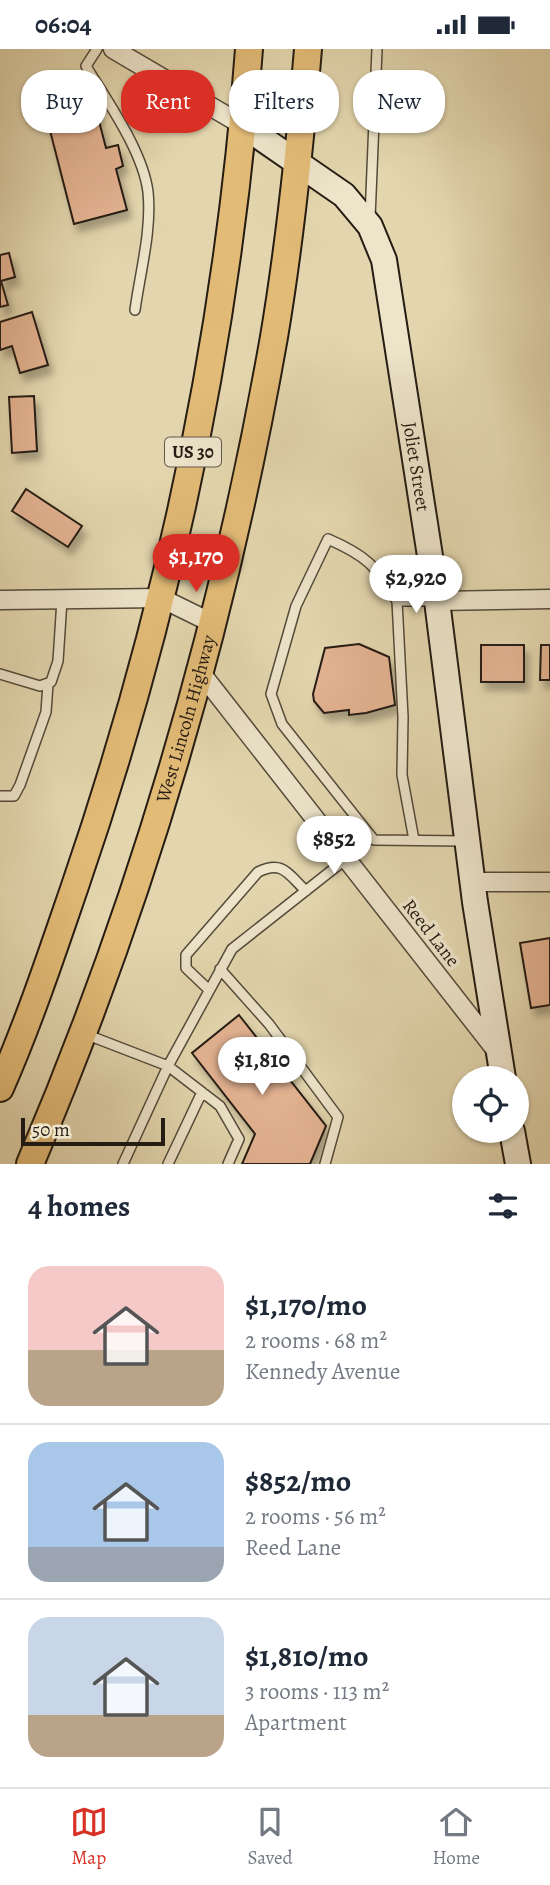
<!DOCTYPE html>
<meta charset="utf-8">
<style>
body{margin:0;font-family:Alegreya,serif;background:#f2f2f3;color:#1f2937;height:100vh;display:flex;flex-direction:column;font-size:26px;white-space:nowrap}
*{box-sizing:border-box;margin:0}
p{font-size:23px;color:#747a83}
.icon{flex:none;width:38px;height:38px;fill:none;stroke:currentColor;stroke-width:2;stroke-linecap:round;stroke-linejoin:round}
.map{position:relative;height:1115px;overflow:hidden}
.drawer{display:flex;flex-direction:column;background:#fff;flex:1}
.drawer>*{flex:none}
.guide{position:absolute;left:21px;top:21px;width:509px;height:63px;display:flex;gap:14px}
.buttons{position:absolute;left:452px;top:1017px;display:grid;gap:14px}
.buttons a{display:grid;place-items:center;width:77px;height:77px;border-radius:50%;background:#fff;box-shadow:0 2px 5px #0004;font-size:35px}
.scale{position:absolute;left:21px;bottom:18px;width:144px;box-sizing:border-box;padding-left:7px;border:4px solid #251c13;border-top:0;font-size:19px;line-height:24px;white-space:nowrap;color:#251c13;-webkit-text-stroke:5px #ede4ca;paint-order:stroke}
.price{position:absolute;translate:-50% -60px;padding:0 16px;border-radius:24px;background:#fff;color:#222;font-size:23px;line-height:46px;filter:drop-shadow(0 2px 4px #0008)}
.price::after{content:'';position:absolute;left:50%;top:42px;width:21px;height:16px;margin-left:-10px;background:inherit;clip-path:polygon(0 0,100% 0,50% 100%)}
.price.current{background:#d93025;color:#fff}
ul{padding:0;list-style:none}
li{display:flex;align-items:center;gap:21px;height:175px;padding:0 28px}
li+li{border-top:2px solid #e0e1e3}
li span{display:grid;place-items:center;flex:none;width:196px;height:140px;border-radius:21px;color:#555}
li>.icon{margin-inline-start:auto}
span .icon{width:84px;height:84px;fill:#fffc;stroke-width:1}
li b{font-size:30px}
h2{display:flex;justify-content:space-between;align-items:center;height:84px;padding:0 28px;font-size:30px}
.chip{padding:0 24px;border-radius:28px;background:#fff;box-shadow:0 2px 5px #0004;font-size:24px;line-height:63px}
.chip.current{background:#d93025;color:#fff}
.status{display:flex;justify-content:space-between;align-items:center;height:49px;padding:0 35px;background:#fff;direction:ltr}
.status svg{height:19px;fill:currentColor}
.menu{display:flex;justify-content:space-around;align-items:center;height:98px;border-top:2px solid #e0e1e3;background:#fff;font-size:19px;color:#747a83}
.menu a{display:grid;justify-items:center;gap:4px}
.menu .current{color:#d93025}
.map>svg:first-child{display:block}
.building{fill:#e3b291;stroke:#251c13;stroke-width:2;filter:url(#shadow)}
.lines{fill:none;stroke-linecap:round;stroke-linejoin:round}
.lane-casing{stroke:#544a3a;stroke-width:12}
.street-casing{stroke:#544a3a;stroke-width:21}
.secondary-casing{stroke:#251c13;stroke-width:28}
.primary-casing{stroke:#251c13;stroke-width:30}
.lane{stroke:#ede4ca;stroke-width:9}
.street{stroke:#ede4ca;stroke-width:18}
.secondary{stroke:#ede4ca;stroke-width:24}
.primary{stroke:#e2bb77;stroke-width:26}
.labels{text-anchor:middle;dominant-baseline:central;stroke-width:7;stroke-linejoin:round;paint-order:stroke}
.shield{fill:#ede4ca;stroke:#61584a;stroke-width:2}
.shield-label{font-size:18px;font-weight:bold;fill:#251c13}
.street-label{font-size:19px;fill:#251c13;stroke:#ede4ca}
</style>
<div class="status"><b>06:04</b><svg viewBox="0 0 49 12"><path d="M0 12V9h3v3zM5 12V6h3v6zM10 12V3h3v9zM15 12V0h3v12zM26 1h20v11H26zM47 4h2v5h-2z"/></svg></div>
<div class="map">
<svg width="550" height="1115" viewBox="0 0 550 1115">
<defs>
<filter id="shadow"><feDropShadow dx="4.5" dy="8" stdDeviation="3.5" flood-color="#0004"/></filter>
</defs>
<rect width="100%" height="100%" fill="#e3d6ae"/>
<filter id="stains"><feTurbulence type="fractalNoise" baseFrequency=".00286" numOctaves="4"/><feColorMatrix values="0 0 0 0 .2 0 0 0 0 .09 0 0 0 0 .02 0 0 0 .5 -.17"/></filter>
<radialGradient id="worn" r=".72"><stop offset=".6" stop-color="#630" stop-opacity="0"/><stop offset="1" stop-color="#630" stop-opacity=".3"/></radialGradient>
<!-- building -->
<path class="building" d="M93,49L106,99L118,96L123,117L116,120L127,161L74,175L45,62Z
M9,204L15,228L1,232L8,256L0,258V206Z
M32,263L48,316L20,324L12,297L0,301V273Z
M34,347L37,402L12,404L9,348Z
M26,440L82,477L68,498L12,462Z
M359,595L389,608L395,656L366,664L349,666V661L324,664L314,652L313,645L325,599Z
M481,596H524V633H481Z
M541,596H550V631H540Z
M550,889V956L531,959L520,894Z
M239,966L326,1077L310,1115H242L255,1085L192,1004Z"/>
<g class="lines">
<defs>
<path id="lane" d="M97,0L86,17C107,52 143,102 148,143C152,181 140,224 135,261
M370,169L377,0
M397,552L403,668L402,726L414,791
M434,552H397C377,517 365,506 328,490L296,557L271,645L282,675L374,791L465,792
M0,625L40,637L51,633L58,612L62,551
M0,747H14L20,736L46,663L48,635
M220,920L269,975L338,1068L325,1115
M208,940L186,919V906L258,823C283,811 288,825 306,842
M85,985L168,1017L232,900L346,810
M123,1115L168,1017L220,1057L239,1090L228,1115
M168,1115L202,1043"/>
<path id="street" d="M113,0L244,77
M0,551L161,549L214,575
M437,552L550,550
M201,624L499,1005
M472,833H550"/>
<g id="secondary">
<path id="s1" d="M244,77L344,146L370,177L384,211L437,552L475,853L503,1029"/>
<path d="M512,1082L518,1115"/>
</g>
<g id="primary">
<path d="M0,1039C29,973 52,904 75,837C168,567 228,285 249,0"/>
<path id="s2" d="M30,1115C143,850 224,572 274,288C290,193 300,96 308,0"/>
</g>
</defs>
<!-- lane casing -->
<use href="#lane" class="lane-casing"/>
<!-- street casing -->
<use href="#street" class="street-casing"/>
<!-- secondary casing -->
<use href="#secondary" class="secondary-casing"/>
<!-- primary casing -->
<use href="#primary" class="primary-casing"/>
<!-- lane -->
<use href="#lane" class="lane"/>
<!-- street -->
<use href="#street" class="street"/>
<!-- secondary -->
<use href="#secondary" class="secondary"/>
<!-- primary -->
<use href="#primary" class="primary"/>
</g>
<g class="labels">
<!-- shield labels -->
<rect class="shield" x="165" y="388.5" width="56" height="29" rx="5"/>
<g class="shield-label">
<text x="193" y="403">US 30</text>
</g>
<!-- street labels -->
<g class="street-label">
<text stroke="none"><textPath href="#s1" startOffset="408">Joliet Street</textPath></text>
<text stroke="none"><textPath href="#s2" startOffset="472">West Lincoln Highway</textPath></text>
<text transform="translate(431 884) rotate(52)">Reed Lane</text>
</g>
</g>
<rect width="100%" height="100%" filter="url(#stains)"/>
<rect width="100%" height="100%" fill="url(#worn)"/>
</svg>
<div class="buttons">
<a><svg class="icon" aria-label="locate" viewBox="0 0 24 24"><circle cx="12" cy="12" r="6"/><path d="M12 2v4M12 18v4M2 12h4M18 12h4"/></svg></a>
</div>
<div class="scale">50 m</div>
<b class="price current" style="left:196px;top:545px">$1,170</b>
<b class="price" style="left:416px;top:566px">$2,920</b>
<b class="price" style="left:334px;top:827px">$852</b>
<b class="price" style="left:262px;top:1048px">$1,810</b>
<div class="guide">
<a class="chip">Buy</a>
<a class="chip current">Rent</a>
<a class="chip">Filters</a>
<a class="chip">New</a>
</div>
</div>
<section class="drawer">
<h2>4 homes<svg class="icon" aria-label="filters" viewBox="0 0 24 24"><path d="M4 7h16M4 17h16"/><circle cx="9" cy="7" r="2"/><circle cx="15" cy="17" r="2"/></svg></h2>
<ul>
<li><span style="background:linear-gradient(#f6c9c9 60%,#b9a48a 0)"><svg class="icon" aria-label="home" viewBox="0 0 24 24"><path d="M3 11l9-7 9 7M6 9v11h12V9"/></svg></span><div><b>$1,170/mo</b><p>2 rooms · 68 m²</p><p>Kennedy Avenue</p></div></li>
<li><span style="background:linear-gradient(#a9c7e8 75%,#9aa5b1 0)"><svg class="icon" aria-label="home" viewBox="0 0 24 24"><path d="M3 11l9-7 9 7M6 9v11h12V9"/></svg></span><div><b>$852/mo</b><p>2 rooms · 56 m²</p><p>Reed Lane</p></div></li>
<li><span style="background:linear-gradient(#c9d6e8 70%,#b9a48a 0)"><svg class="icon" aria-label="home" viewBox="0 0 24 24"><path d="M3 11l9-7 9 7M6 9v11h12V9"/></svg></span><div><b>$1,810/mo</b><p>3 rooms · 113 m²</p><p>Apartment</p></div></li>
</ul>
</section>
<nav class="menu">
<a class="current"><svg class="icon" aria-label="map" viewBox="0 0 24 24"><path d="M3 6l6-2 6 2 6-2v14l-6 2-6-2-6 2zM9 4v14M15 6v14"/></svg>Map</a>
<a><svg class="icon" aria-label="saved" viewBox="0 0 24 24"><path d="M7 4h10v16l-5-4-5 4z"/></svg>Saved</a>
<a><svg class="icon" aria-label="home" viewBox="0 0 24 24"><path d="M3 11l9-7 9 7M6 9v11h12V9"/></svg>Home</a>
</nav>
